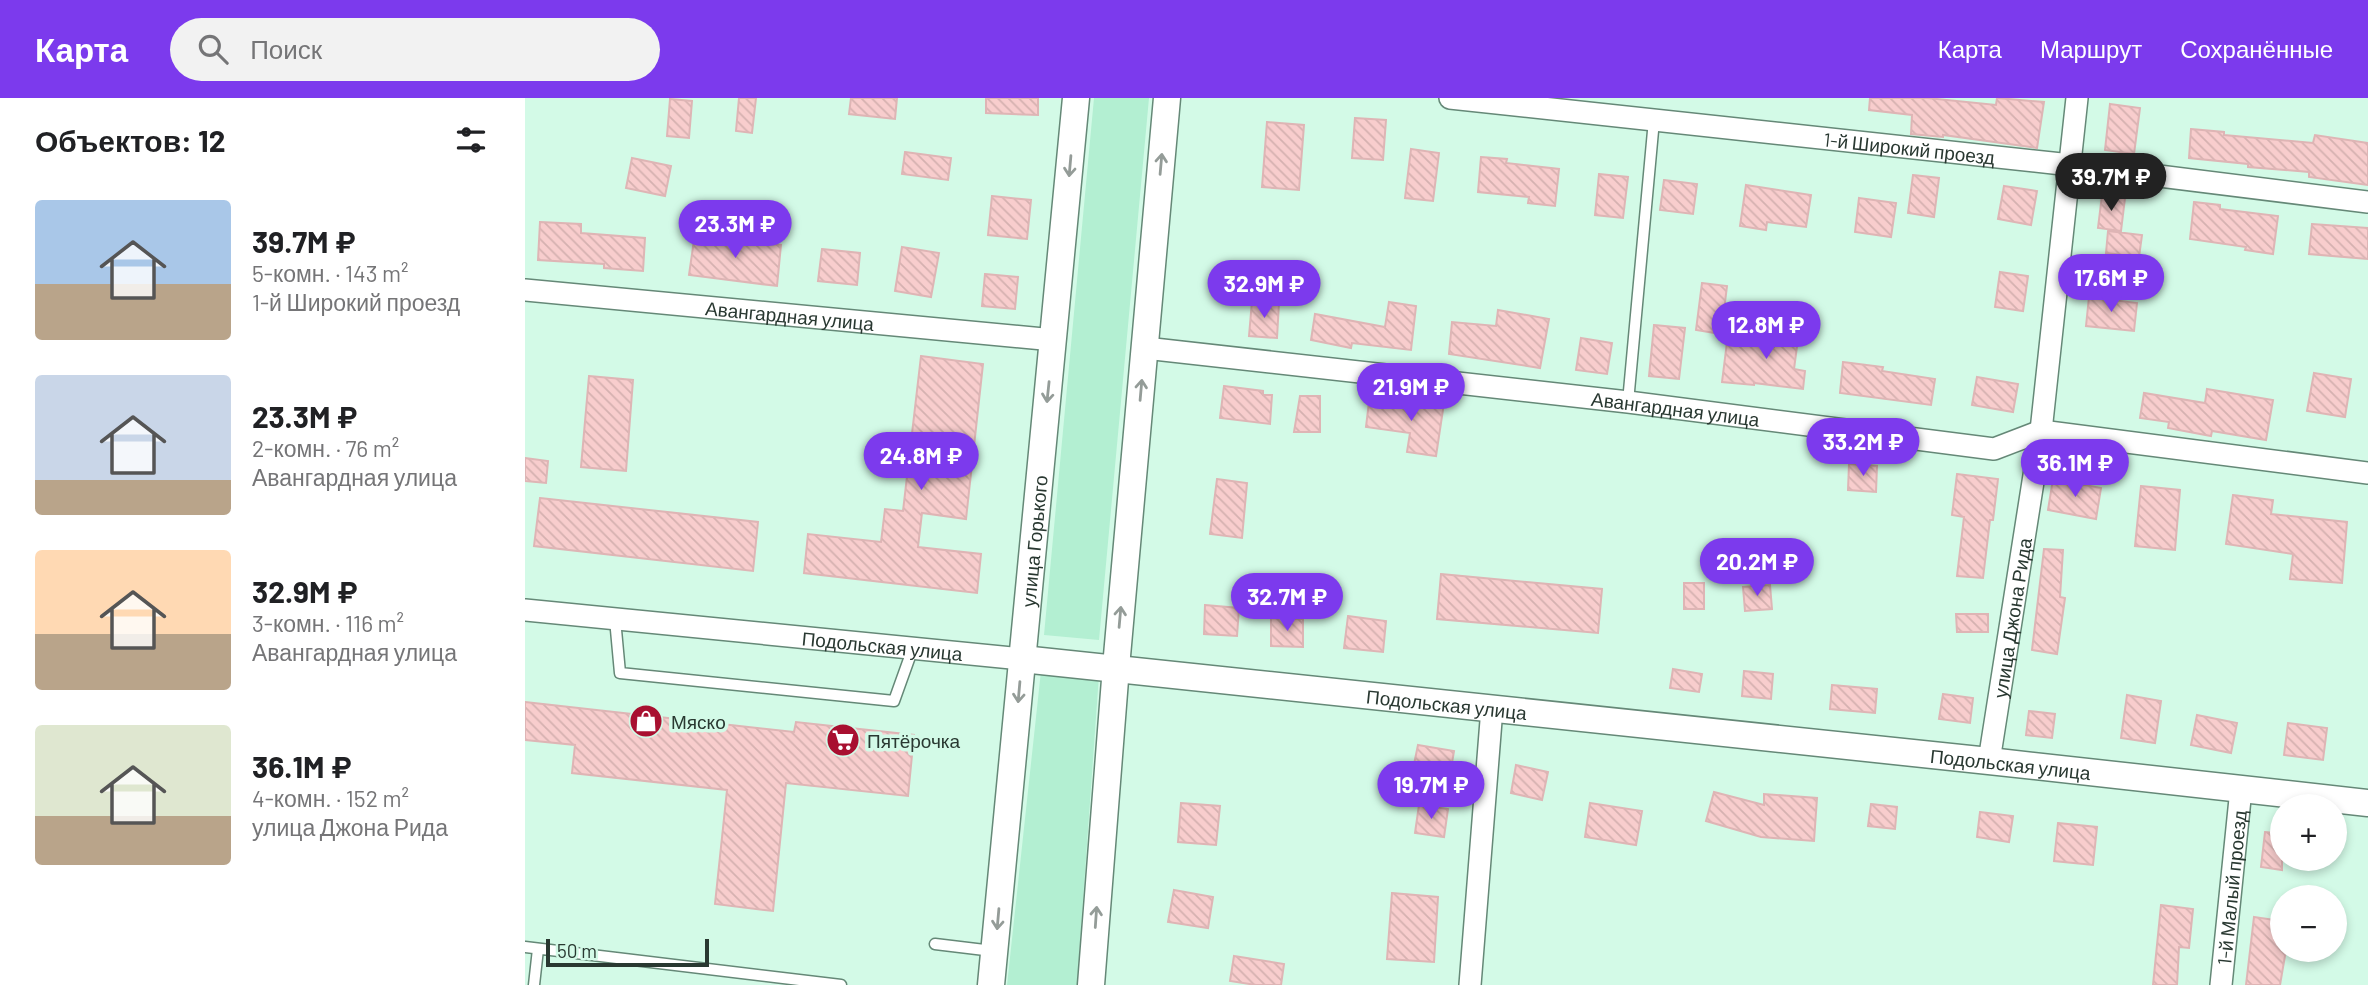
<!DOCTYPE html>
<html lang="ru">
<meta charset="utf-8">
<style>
body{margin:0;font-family:Barlow,sans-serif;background:#f2f2f2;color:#202124;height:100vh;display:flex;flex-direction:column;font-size:26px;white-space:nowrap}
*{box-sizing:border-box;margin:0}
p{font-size:23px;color:#757577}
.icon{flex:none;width:38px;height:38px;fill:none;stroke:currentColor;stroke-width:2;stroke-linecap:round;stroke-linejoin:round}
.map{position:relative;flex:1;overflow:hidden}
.drawer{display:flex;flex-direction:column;background:#fff;width:525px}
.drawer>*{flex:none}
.tools{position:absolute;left:1745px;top:696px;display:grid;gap:14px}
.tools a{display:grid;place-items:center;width:77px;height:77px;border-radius:50%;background:#fff;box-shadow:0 4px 10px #0003;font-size:35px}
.scale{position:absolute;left:21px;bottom:18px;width:163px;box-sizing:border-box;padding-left:7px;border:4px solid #293831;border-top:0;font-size:19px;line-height:24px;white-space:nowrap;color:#293831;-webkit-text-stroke:5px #d3fae7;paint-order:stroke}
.price{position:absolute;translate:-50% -60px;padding:0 16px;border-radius:24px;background:#7c3aed;color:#fff;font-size:23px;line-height:46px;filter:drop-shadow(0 2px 4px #0008)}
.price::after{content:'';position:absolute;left:50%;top:42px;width:21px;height:16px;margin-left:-10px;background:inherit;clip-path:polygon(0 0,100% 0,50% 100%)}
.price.on{background:#222;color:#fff}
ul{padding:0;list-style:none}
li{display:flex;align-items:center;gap:21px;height:175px;padding:0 35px}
li span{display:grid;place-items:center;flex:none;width:196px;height:140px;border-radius:7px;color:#555}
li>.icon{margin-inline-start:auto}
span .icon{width:84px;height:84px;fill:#fffc;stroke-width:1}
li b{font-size:30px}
h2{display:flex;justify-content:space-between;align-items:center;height:84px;padding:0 35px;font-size:30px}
header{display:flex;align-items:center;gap:42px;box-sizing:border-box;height:98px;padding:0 35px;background:#7c3aed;color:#fff}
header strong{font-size:33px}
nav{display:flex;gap:38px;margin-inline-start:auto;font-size:24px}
.search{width:490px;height:63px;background:#f2f2f2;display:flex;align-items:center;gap:18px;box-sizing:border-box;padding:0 24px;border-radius:38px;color:#757577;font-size:26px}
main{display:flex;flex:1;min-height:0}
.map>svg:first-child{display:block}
.grass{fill:#b3efd2}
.building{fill:url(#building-back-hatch);stroke:#deb5b5;stroke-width:2}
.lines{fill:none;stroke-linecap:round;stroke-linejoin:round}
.service-casing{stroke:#658877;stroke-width:13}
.minor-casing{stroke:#658877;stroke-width:24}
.tertiary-casing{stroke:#658877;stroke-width:29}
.service{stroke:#fff;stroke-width:10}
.minor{stroke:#fff;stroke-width:21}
.tertiary{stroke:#fff;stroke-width:26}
.oneway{stroke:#949c98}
.labels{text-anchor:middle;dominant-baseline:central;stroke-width:7;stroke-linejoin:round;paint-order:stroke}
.street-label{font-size:19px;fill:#293831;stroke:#d3fae7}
.poi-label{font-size:19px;fill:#293831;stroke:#d3fae7;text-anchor:start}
</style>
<header>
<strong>Карта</strong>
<div class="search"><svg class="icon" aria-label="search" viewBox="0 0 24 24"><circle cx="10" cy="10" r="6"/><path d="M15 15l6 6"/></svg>Поиск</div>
<nav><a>Карта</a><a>Маршрут</a><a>Сохранённые</a></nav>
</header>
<main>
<section class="drawer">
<h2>Объектов: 12<svg class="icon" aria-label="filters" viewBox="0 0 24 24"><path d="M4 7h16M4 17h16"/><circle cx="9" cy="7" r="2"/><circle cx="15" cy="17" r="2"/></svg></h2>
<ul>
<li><span style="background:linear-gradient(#a9c7e8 60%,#b9a48a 0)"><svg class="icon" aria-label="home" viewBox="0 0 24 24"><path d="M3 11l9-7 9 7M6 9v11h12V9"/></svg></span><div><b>39.7M ₽</b><p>5-комн. · 143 m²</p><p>1-й Широкий проезд</p></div></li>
<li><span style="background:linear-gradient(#c9d6e8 75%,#b9a48a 0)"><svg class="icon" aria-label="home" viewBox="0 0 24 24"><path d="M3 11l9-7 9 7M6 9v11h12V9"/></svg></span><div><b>23.3M ₽</b><p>2-комн. · 76 m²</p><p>Авангардная улица</p></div></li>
<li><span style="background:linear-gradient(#ffd9b3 60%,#b9a48a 0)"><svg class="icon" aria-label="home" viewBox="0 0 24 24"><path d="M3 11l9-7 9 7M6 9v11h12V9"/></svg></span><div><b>32.9M ₽</b><p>3-комн. · 116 m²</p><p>Авангардная улица</p></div></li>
<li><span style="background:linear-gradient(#dfe7d0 65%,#b9a48a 0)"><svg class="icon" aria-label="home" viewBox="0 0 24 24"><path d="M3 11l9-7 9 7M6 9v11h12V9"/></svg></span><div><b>36.1M ₽</b><p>4-комн. · 152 m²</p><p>улица Джона Рида</p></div></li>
</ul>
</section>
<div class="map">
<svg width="1843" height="887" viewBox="0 0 1843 887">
<defs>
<pattern id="building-back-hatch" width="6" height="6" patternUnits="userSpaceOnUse" patternTransform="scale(1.75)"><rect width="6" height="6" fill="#f8cdcd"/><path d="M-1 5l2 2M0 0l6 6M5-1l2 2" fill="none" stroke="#d5b1b0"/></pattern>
</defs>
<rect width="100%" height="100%" fill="#d3fae7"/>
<!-- grass -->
<path class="grass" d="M569,0H624L574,542L519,537Z
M516,573L574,577L552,887H482Z"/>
<!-- building -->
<path class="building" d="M214,0H231L227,35L211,33Z
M326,0H372L370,21L324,16Z
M461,0H513V17L461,15Z
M1345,0H1402L1471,7L1472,0L1519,4L1512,50L1418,37V39L1386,36L1387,17L1344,12Z
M145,1L167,3L164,40L142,38Z
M1585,6L1615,10L1609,56L1580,52Z
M830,20L861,22L858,62L827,60Z
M742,24L779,27L774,92L737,89Z
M1666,31L1699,34V37L1788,45L1790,37L1843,45V87L1784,79V74L1723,69V66L1664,60Z
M886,51L914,55L908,103L880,100Z
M380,54L426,60L423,82L377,76Z
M956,59L982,61L981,65L1034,71L1030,108L1003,105L1004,99L953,94Z
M107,60L146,68L140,98L101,90Z
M1074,76L1103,79L1098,120L1070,117Z
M1388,77L1414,80L1409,119L1383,115Z
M1139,82L1172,86L1168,116L1135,112Z
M1221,87L1286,97L1281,129L1242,124L1241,132L1215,128Z
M1479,88L1512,93L1506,127L1473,121Z
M1577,97L1600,100L1596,133L1573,130Z
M467,98L506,102L502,141L463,137Z
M1334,100L1371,105L1366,139L1330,134Z
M1669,104L1695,107V111L1753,118L1748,156L1720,152L1721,149L1665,141Z
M15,124L56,126V135L120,140L118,173L79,170V166L13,162Z
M1787,126L1843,130V161L1784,156Z
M1583,133L1617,137L1614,159L1581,155Z
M170,135L203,140L202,142L256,147L252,188L164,177Z
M377,149L414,155L406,199L370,193Z
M297,151L335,155L332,187L293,183Z
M1475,174L1503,178L1498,213L1470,209Z
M460,176L493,179L490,211L457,208Z
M1177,185L1202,188L1196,236L1171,232Z
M1564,199L1612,205L1609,233L1561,228Z
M727,203L754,205L752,240L724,238Z
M864,204L891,208L886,252L827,245L826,250L786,242L790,216L860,229Z
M973,212L1024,221L1015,270L924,256L927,224L971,228Z
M1252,223L1275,226L1269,271L1280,273L1278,291L1229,285V287L1197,284L1202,244L1249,249Z
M1129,227L1160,230L1154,281L1124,278Z
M1056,240L1087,245L1082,276L1051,272Z
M396,258L458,266L441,421L397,415L393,449L456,456L452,495L279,475L283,436L356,444L360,411L378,413Z
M1318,264L1358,269L1357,273L1410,281L1406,307L1315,295Z
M1789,275L1826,281L1820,319L1782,313Z
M64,278L108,282L101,373L56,369Z
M1452,279L1493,286L1488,314L1447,307Z
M699,288L738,293V297H747L745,326L695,320Z
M1682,291L1748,302L1741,342L1687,333L1686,338L1643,330L1644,324L1615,320L1619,295L1680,305Z
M775,298H795V334H769Z
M890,300L919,305L911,358L882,354L885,335L841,329L844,304L888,310Z
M0,360L23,363L21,385L0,383Z
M1324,366L1352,368L1351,394L1323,392Z
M1432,376L1473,381L1468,422H1465L1458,480L1432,478L1439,419L1427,417Z
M692,381L722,385L717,440L685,436Z
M1528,381L1576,390L1571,421L1523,412Z
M1616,388L1655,392L1650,452L1610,448Z
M1708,397L1748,402L1746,416L1822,424L1817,485L1765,481L1768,456L1701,446Z
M15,400L233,424L228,473L9,448Z
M1519,451L1538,452L1535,499L1540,500L1532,556L1507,552Z
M916,476L1077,491L1073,535L912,521Z
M1159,485H1179V511H1159Z
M1245,487L1247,511L1220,513L1218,489Z
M680,507L714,510L712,538L679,536Z
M1431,516H1463V534H1432Z
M823,518L861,523L858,554L819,550Z
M746,520L778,521V549L746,548Z
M1148,571L1177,576L1174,594L1145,590Z
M1219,573L1248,576L1246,601L1217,598Z
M1307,587L1352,591L1350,615L1305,611Z
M1418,596L1448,600L1445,625L1414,621Z
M1602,597L1636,603L1630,645L1596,640Z
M0,604L269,634L271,624L389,637L383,698L261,685L248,813L190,806L202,692L47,675L50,647L0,642Z
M1504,613L1530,616L1527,640L1501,637Z
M1672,617L1712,625L1706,655L1666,647Z
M1763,625L1802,630L1798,662L1759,657Z
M893,647L929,653L925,677L888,671Z
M991,667L1023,674L1017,702L986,695Z
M1189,694L1239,707V696L1292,700L1289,743L1236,739L1181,723Z
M656,705L695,708L691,747L653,744Z
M1065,705L1117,713L1111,747L1060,739Z
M1346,706L1372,709L1370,731L1343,728Z
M894,707L923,711L919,739L890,735Z
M1455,714L1488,718L1484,744L1452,739Z
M1533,725L1572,729L1568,767L1529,763Z
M1740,734L1757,736V772L1736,769Z
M649,792L688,799L683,830L643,824Z
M867,795L913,799L909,864L862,861Z
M1636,807L1668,811L1664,850L1654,849L1652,887H1628Z
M1729,819L1757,823V852H1761L1755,887H1721Z
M709,858L759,866L756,887H731L705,883Z"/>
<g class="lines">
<defs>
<path id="service" d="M1103,304L1129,22
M90,521L95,575L369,603L388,550
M410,846L468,853
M0,849L316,887
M9,887L13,851"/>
<g id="minor">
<path id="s1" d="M925,0L1546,67L1843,104"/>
<path id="s2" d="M0,192L529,242"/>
<path id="s3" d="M620,250L1103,304L1469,351L1516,333L1843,375"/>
<path id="s4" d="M0,512L497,561"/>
<path id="s5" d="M1464,663L1516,333L1552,0"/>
<path d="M945,887L967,610"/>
<path id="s6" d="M1696,887L1716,691"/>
</g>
<g id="tertiary">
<path id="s7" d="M497,561L1464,663L1843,705"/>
<path id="s8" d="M466,887L551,0"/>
<path d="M566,887L591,569L642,0"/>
</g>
</defs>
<!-- service casing -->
<use href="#service" class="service-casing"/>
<!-- minor casing -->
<use href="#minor" class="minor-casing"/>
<!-- tertiary casing -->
<use href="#tertiary" class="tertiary-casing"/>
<!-- service -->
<use href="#service" class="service"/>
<!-- minor -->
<use href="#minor" class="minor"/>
<!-- tertiary -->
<use href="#tertiary" class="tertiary"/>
</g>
<!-- one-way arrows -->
<defs><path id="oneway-shaft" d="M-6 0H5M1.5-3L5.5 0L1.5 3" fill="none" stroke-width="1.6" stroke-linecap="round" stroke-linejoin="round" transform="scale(1.75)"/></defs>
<g class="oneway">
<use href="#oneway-shaft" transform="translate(636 66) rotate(-85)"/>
<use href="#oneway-shaft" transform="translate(545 68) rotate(95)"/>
<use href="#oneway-shaft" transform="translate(616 292) rotate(-85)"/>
<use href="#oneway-shaft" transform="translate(523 294) rotate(96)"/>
<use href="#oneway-shaft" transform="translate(595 519) rotate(-85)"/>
<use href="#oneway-shaft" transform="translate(494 594) rotate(95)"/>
<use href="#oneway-shaft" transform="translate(571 819) rotate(-86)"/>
<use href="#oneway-shaft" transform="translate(473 821) rotate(95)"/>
</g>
<!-- icons -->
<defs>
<symbol id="shop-disc" viewBox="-11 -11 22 22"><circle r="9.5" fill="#a81030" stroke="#d3fae7"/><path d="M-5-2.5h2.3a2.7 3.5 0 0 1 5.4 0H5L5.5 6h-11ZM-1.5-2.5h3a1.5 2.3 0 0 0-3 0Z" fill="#fff"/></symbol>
<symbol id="supermarket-disc" viewBox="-11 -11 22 22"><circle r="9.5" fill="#a81030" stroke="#d3fae7"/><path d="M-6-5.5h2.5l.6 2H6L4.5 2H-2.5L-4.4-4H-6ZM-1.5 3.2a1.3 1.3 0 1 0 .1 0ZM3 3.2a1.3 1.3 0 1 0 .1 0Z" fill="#fff"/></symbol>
</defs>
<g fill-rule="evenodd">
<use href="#shop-disc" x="102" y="604" width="38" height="38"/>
<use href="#supermarket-disc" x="299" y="623" width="38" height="38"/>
</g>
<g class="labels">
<!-- street labels -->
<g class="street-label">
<text stroke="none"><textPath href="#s1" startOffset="462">1-й Широкий проезд</textPath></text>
<text stroke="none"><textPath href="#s2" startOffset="266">Авангардная улица</textPath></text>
<text stroke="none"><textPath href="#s3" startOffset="534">Авангардная улица</textPath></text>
<text stroke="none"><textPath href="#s8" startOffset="446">улица Горького</textPath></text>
<text stroke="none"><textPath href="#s5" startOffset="145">улица Джона Рида</textPath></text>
<text stroke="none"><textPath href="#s4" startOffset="359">Подольская улица</textPath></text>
<text stroke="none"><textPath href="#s7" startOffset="427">Подольская улица</textPath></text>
<text stroke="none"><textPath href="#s7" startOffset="994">Подольская улица</textPath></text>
<text stroke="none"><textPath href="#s6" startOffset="98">1-й Малый проезд</textPath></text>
</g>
<!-- poi labels -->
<g class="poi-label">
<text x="146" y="623">Мяско</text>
<text x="342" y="642">Пятёрочка</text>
</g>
</g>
</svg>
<div class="tools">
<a>+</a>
<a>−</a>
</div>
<div class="scale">50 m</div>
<b class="price on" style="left:1586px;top:115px">39.7M ₽</b>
<b class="price" style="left:210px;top:162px">23.3M ₽</b>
<b class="price" style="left:1586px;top:216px">17.6M ₽</b>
<b class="price" style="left:739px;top:222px">32.9M ₽</b>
<b class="price" style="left:1241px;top:263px">12.8M ₽</b>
<b class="price" style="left:886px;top:325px">21.9M ₽</b>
<b class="price" style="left:1338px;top:380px">33.2M ₽</b>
<b class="price" style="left:396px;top:394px">24.8M ₽</b>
<b class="price" style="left:1550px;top:401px">36.1M ₽</b>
<b class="price" style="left:1232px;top:500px">20.2M ₽</b>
<b class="price" style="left:762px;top:535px">32.7M ₽</b>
<b class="price" style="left:906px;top:723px">19.7M ₽</b>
</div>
</main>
